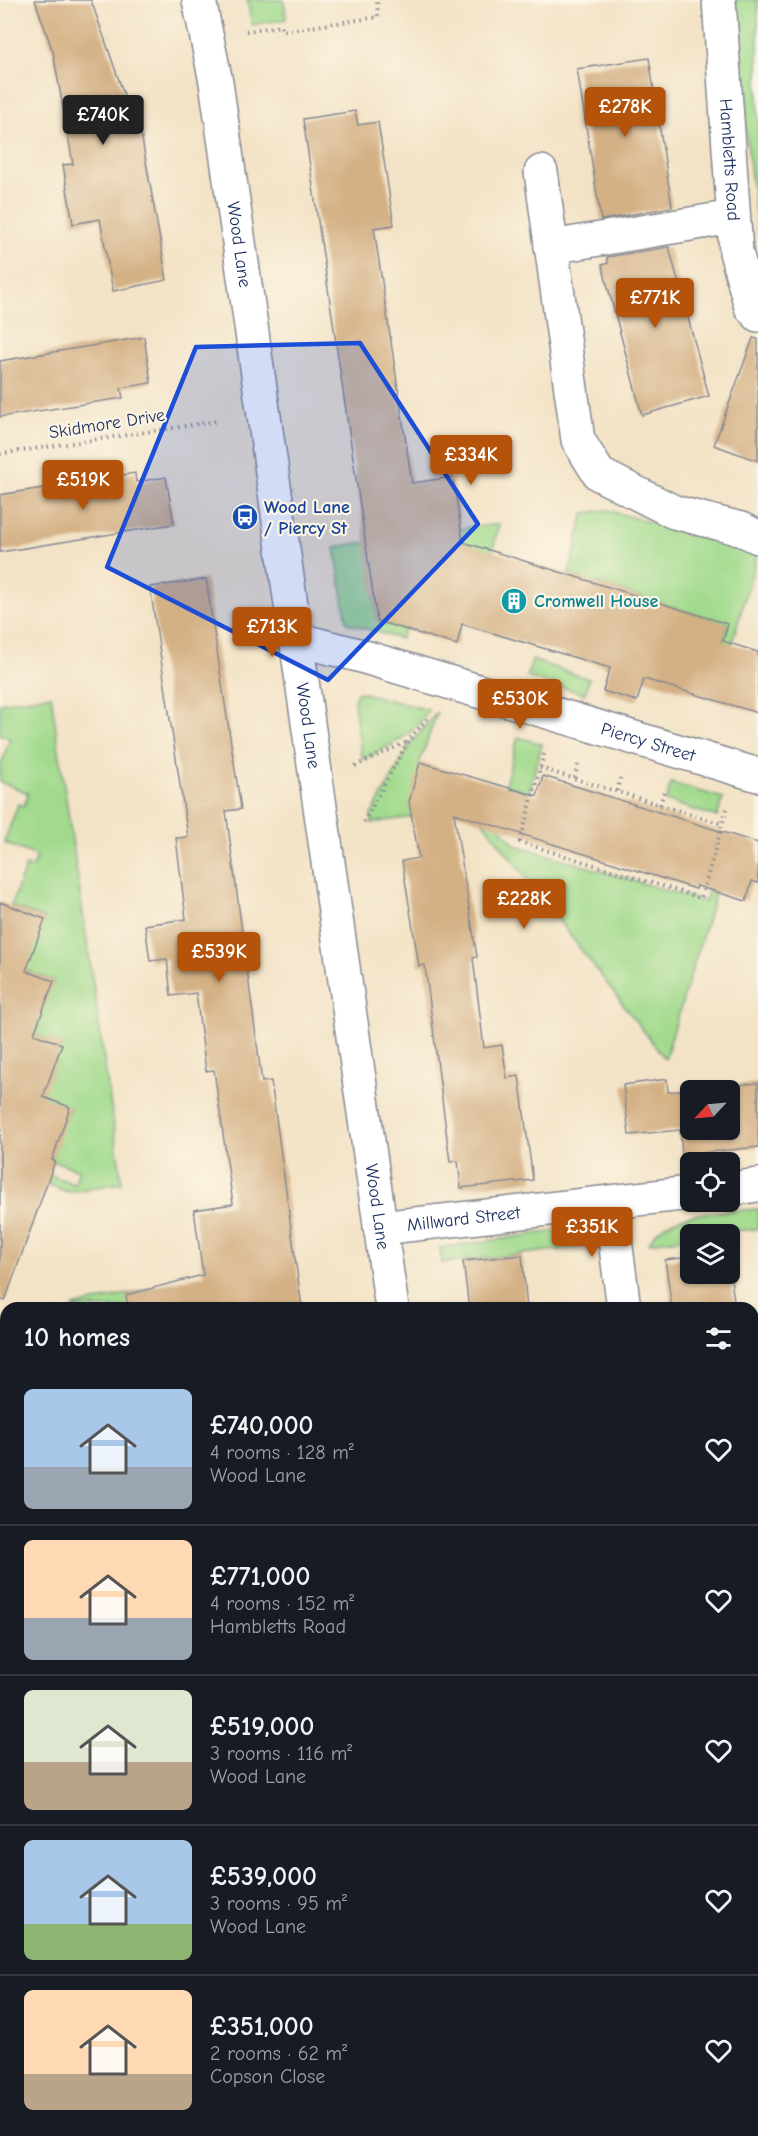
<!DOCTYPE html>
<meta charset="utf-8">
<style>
body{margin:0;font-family:"Comic Neue",sans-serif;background:#20242c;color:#f1f3f6;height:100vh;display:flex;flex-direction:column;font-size:22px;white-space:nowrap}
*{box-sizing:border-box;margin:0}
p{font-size:20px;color:#9ea1a6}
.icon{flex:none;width:33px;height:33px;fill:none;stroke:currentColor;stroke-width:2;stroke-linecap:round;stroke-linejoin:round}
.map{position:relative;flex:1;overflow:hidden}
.panel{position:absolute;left:0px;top:1302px;width:759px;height:834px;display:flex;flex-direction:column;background:#171b24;border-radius:18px 18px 0 0;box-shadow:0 2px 4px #0004}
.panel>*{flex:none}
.needle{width:39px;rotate:244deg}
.fabs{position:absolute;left:680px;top:1080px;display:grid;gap:12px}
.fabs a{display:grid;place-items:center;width:60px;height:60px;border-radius:9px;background:#171b24;box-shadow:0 2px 4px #0004;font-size:30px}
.price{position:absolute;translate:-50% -51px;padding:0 14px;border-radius:6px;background:#b45309;color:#fff;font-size:20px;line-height:39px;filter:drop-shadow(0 2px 3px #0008)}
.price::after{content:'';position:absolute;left:50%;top:36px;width:18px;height:14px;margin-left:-9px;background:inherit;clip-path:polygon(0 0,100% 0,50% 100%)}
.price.active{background:#222;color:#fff}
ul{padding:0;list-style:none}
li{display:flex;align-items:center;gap:18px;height:150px;padding:0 24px}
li+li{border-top:2px solid #363941}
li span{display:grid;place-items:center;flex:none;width:168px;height:120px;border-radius:9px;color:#555}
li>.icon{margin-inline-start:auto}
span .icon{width:72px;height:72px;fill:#fffc;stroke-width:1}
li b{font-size:26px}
h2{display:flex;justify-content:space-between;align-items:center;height:72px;padding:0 24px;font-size:26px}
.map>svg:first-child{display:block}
.green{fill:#a1da8c;stroke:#5e8475;stroke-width:1.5}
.water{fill:#58b7d6;stroke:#3a739a;stroke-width:1.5}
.building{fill:#d4b185;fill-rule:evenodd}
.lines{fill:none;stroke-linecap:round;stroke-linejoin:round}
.minor-casing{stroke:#878992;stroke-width:36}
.path{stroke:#878992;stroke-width:4;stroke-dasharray:1.5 4.5;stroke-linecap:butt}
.minor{stroke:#fff;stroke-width:33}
.marked{fill:#1d4ed8;fill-opacity:0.2;stroke:#1d4ed8;stroke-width:4.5;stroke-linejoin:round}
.labels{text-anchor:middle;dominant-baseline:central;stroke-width:4.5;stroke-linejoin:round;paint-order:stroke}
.street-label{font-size:18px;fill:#1b2f5e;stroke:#fcf5e5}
.transit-label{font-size:18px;font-weight:bold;fill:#164399;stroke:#fcf5e5;text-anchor:start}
.culture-label{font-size:18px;font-weight:bold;fill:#0d838f;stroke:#fcf5e5;text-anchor:start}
</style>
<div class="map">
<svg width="758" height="2136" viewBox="0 0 758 2136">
<rect width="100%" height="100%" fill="#fcf5e5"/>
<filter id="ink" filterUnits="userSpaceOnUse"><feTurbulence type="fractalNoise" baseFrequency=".0167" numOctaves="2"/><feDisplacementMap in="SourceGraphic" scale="12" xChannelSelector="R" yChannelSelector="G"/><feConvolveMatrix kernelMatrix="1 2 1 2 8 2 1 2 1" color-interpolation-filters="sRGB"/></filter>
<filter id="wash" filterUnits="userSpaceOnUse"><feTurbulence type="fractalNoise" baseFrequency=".008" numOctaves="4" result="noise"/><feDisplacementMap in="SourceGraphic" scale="24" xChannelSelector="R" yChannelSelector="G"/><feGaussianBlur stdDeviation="1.35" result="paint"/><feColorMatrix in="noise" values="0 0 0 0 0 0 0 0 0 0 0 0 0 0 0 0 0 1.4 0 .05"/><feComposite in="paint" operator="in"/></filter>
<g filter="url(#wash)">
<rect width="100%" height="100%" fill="#f3e3c6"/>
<!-- green -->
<path class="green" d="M247,0H284L286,19L252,25Z
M735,0H758V233L737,60Z
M607,510L758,553L719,688L710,686L728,624L569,575L584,513Z
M499,524L492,553L433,532Z
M367,542L377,621L404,629L401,639L347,623L335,547Z
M532,660L589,679L585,694L527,677Z
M357,692L364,693L428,710C416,736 386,747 362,760L354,702Z
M51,695L122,1183L68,1192L0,1166V1156L74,1184L79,1170L46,1158L60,1119L66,1120L70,1108L37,1095L62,1045L28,1032L54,981L21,969L45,919L11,906L26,866L32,868L37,856L4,843L18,804L24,806L28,793L0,782V767L10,739L0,734V703Z
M437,712L420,762L412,817L372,823L371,815L412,742Z
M518,737L542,744L529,792L505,785Z
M671,783L723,798L717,817L666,801Z
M483,807L515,845L705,902L723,843L722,871L665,1059L480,818Z
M758,1209V1229L690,1234V1237L649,1243C667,1207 724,1213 758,1209Z
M562,1230L576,1239L584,1247L442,1263L440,1248Z
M183,1281L187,1308H73V1307Z
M758,1787V2007L753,2026V1793Z
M496,2130H737L736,2136H496Z"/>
<!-- water -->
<path class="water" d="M758,2007V2136H736L737,2130H753V2026Z"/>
<g id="blocks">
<!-- building -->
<path class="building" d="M35,0H91L136,129L140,128L167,280L113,291L100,219L73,224L63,165L73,164L53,52Z
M649,58L672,207L601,220L577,69Z
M355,111L358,125L378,122L394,225L374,228L412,483L453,477L463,542L728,624L723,641L758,652V713L644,679L637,701L603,691L610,668L462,624L457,645L377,621L303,119Z
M669,247L709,396L642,415L602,265L608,263L607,257Z
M144,337L151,383L121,388L123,398L0,417V361Z
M753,338L758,339V461L714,445Z
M135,473L136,482L166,477L174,524L0,552V495Z
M206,579L241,809L226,811L262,1082L271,1081L302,1308H128L126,1295L203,1275L194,1210L233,1204L214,1070L206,1071L196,993L171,996L167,959L150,961L145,925L186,919L176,838L188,837L150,587Z
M420,762L537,796L543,776L758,843V883L752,881L746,901L697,886L696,889L454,813L477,957L473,958L484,1048L502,1045L507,1078L519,1076L533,1180L461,1188L458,1161L450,1162L425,965L419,966L402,861L419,858L409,802Z
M0,902L45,919L26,971L54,981L34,1034L62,1044L43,1097L70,1107L52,1160L55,1161L5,1301L0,1300Z
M667,1079L668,1092L758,1083V1147L682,1155L680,1130L629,1135L623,1085ZM690,1090H729V1130H690Z
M522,1255L527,1308H469L463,1261Z
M690,1257V1274H729V1264L735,1308H672L665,1260Z"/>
</g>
</g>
<g filter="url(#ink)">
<use href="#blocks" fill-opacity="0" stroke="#878992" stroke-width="1.5"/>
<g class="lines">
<defs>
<g id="minor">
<path id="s1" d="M199,0L216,82L392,1308"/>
<path id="s2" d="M719,0L736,252L751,307L758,315"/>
<path d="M541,172L578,440L599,474L674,512L741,529L758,537"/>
<path d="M551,247L733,217"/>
<path id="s3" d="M295,639L358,655L758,775"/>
<path d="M729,1189L758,1185"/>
<path d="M610,1202L624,1308"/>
<path id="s4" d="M380,1228L690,1193"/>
<path d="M753,1392L758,1391"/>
<path d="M0,1559H6"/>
<path d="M753,1730L758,1725"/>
<path d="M450,2130V2136"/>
<path d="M110,2136V2130"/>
</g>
</defs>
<!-- minor casing -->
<use href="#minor" class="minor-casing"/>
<!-- path -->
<path class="path" d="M246,31L281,26L283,31L378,17L377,0
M0,454L219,421
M544,754L520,842L701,898L727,808
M355,766L407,742
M540,768L722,824
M575,778L578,764
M617,791L621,775
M660,805L665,788
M364,822L408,741L427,719
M0,1129L6,1128
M0,1957H6"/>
<!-- minor -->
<use href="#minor" class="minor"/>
</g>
</g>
<!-- marked area -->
<path class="marked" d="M360,343L478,524L328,680L107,567L196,347Z"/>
<!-- icons -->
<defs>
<symbol id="bus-disc" viewBox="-11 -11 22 22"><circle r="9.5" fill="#1a4fb4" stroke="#fcf5e5"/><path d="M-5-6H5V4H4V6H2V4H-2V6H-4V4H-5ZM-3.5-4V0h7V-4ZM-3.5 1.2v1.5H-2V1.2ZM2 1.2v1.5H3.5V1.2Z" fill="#fff"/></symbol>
<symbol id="building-disc" viewBox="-11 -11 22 22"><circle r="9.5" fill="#0f9aa8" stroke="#fcf5e5"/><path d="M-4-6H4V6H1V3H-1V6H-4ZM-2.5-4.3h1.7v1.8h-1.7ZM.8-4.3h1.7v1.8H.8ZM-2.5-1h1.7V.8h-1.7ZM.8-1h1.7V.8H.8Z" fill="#fff"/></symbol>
</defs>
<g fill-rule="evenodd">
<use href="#bus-disc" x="230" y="502" width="30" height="30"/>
<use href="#building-disc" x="499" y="586" width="30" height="30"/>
</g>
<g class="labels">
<!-- street labels -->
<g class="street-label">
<text stroke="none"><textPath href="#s2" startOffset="160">Hambletts Road</textPath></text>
<text stroke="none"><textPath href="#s1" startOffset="248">Wood Lane</textPath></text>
<text transform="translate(107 424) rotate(-9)">Skidmore Drive</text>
<text stroke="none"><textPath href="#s1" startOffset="734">Wood Lane</textPath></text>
<text stroke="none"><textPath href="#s3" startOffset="368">Piercy Street</textPath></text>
<text stroke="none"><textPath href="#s1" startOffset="1220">Wood Lane</textPath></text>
<text stroke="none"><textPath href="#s4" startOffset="84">Millward Street</textPath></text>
</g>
<!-- transit labels -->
<g class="transit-label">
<text x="264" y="507">Wood Lane<tspan x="264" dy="21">/ Piercy St</tspan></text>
</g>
<!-- culture labels -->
<g class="culture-label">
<text x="534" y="601">Cromwell House</text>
</g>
</g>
</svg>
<div class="fabs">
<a><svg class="needle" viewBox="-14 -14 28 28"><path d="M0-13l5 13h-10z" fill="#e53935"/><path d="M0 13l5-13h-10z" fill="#9ea1a6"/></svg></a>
<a><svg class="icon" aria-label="locate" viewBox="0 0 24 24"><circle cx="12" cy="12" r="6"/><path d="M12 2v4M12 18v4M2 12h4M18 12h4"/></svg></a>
<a><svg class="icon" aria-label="layers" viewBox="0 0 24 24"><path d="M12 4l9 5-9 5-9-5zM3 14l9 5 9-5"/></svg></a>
</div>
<b class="price" style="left:625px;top:138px">£278K</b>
<b class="price active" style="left:103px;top:146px">£740K</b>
<b class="price" style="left:655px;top:329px">£771K</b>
<b class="price" style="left:471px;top:486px">£334K</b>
<b class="price" style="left:83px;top:511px">£519K</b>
<b class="price" style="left:272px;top:658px">£713K</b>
<b class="price" style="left:520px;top:730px">£530K</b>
<b class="price" style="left:524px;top:930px">£228K</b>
<b class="price" style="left:219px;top:983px">£539K</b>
<b class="price" style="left:592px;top:1258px">£351K</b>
<section class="panel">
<h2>10 homes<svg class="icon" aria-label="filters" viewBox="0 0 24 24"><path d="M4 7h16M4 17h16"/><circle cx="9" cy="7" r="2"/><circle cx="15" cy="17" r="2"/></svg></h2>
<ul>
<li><span style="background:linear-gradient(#a9c7e8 65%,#9aa5b1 0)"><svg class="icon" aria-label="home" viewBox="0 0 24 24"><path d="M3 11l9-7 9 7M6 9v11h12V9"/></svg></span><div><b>£740,000</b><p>4 rooms · 128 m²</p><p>Wood Lane</p></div><svg class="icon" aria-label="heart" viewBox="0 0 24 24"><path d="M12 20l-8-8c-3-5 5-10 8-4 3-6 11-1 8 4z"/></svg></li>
<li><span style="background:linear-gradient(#ffd9b3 65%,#9aa5b1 0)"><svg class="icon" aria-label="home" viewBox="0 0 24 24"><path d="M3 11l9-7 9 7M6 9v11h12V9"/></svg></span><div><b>£771,000</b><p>4 rooms · 152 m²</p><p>Hambletts Road</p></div><svg class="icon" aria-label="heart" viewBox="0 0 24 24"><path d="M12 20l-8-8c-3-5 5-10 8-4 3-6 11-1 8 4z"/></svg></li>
<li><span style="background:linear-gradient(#dfe7d0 60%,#b9a48a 0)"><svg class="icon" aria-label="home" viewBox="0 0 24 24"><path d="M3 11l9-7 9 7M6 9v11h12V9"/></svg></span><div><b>£519,000</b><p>3 rooms · 116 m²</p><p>Wood Lane</p></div><svg class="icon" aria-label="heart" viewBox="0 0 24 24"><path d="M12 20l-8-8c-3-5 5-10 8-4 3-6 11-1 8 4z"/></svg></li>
<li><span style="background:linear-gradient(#a9c7e8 70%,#8fb573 0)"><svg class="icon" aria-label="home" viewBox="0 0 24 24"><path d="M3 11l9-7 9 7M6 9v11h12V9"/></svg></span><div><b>£539,000</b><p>3 rooms · 95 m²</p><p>Wood Lane</p></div><svg class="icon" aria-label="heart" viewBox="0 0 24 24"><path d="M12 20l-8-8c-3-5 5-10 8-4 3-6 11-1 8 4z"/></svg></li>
<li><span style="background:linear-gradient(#ffd9b3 70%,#b9a48a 0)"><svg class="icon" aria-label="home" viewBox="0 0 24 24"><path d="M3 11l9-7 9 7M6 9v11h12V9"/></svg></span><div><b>£351,000</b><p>2 rooms · 62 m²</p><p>Copson Close</p></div><svg class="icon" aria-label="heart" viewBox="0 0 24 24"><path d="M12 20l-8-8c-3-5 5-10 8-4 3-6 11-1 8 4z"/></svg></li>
</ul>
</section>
</div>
